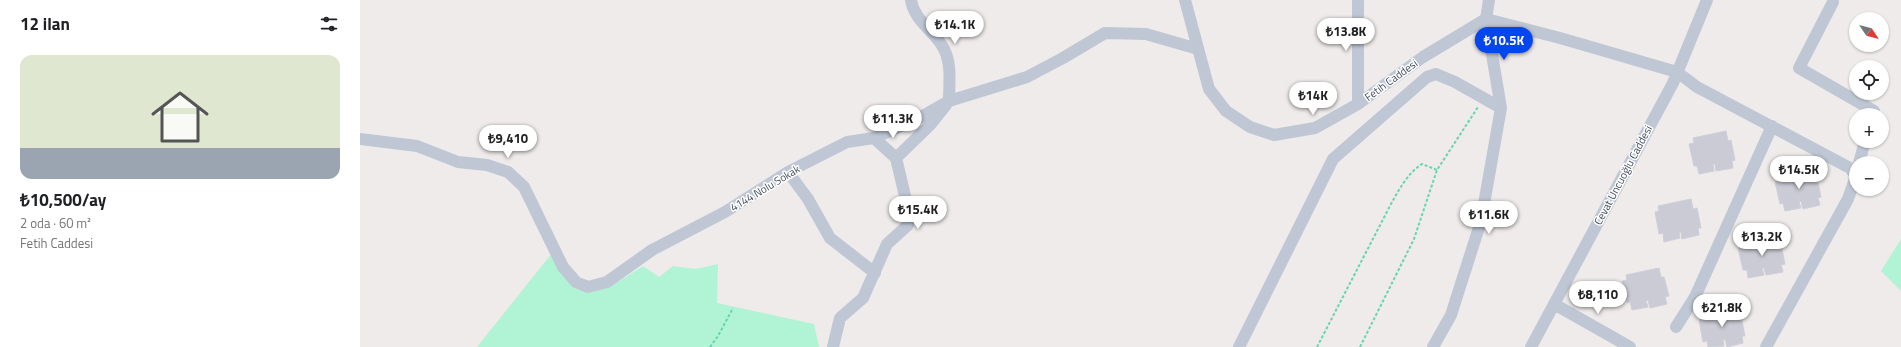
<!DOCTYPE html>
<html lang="tr">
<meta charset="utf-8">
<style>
body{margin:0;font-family:"Titillium Web",sans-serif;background:#f6f6f6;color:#202124;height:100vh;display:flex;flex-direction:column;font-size:15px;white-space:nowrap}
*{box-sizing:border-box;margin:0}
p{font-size:13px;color:#757577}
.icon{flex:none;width:22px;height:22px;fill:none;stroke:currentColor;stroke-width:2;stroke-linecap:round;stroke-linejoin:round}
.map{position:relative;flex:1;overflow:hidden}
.drawer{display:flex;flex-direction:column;background:#fff;width:360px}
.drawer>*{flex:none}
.needle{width:26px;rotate:125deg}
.buttons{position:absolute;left:1489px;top:12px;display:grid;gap:8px}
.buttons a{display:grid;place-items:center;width:40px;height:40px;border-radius:50%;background:#fff;box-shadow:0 1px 3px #0004;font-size:20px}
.price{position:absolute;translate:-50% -34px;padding:0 9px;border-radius:14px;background:#fff;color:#222;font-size:13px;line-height:26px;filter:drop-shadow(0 1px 2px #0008)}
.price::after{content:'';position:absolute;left:50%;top:24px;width:12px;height:9px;margin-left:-6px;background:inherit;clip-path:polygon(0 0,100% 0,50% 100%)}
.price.active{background:#0345f0;color:#fff}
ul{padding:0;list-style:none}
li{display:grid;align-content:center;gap:8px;height:212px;padding:0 20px}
li span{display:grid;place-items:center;height:124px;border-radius:12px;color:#555}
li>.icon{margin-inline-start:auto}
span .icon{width:72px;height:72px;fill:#fffc;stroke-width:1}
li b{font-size:17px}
h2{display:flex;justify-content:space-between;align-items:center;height:48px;padding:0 20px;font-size:17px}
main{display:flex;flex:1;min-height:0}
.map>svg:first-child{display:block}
.green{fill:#b1f4d5}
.building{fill:#cacbd4;stroke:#cecfd8}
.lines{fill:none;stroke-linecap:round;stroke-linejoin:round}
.path{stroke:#66d5b0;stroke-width:2;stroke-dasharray:3 2;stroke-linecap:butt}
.minor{stroke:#bfc7d5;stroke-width:12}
.labels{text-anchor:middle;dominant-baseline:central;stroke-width:3;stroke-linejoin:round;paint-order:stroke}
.street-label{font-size:11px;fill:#414b5a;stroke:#fff}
</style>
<main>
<section class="drawer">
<h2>12 ilan<svg class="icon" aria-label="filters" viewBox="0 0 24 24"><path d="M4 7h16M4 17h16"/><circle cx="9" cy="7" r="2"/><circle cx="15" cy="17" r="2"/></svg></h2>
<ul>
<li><span style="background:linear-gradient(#dfe7d0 75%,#9aa5b1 0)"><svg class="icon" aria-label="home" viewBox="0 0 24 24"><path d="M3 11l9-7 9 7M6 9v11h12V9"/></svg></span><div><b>₺10,500/ay</b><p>2 oda · 60 m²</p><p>Fetih Caddesi</p></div></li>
</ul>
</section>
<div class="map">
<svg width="1541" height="347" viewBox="0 0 1541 347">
<rect width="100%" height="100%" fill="#eeebea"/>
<!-- green -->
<path class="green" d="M1541,239V291L1521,271Z
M192,253L213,282H258L283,266L299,277L313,266L336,269L358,264L357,303L454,324L459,347H117Z"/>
<!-- building -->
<path class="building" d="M1366,131L1368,141L1371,140L1375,160L1372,161L1373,168L1356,171L1355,164H1353L1354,171L1339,174L1337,166H1334L1329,144L1334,143L1333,138Z
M1452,169L1454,178H1457L1461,197L1458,198L1460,205L1443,209L1441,201L1439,202L1441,208L1425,211L1423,203L1420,204L1415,182L1420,181L1419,176Z
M1331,199L1333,209L1337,208L1341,228H1338L1339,235L1322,239L1321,232H1319L1320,238L1304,242L1303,233L1299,234L1295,212L1299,211L1298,206Z
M1415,235L1417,245L1421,244L1425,264L1421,265L1423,272L1406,275L1404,268H1402L1404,275L1388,278L1387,270H1383L1378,248L1383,247L1382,242Z
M1299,268L1301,277H1304L1309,296L1305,297L1307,304L1290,308L1288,300L1286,301L1288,307L1272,310L1270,302L1267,303L1262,281L1267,280L1266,275Z
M1376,307L1378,317L1381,316L1385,336H1382L1383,343L1367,347L1365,339L1363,340L1364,346L1348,347L1347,341L1343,342L1339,320L1343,319L1342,314Z"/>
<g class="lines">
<!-- path -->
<path class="path" d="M350,347L358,336L373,308
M957,347L1032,202C1040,188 1048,173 1062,164L1077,170
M1000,347L1054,239L1077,170L1118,107"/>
<!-- minor -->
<path class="minor" d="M551,0C554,21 575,31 584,49C592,65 589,84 589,101
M825,0L849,89L866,111L890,127L914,135L955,128L998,104L1063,57L1126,19
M1473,2L1439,68L1514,111L1512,115
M1126,19L1200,38L1317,72L1337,87L1490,168L1496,176L1488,199L1406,347
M998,104V0
M514,138L536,158
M0,139L57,146L98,162L127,165L148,172L164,187L203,267L216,282L228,287L247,282L292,250L365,212L428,172L487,142L514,138L561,117L589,101L667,77L703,58L745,33L786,34L838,49
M1499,163L1505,141
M428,172L448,199L470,238L515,273
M1194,304L1270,347
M1316,327L1335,297L1412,126
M473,347L480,318L503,298L527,244L548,225L545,196L536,158L570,125L586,105
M879,347L973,159L1067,77L1076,74L1095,82L1141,108
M1073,347L1091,315L1121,221L1141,108L1126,19L1129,0
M1171,347L1313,83L1347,0"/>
</g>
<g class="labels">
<!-- street labels -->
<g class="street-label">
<text transform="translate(1031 80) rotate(-36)">Fetih Caddesi</text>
<text transform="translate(1263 175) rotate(-62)">Cevat Uncuoğlu Caddesi</text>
<text transform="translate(405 188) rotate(-31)">4144 Nolu Sokak</text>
</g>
</g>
</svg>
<div class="buttons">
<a><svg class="needle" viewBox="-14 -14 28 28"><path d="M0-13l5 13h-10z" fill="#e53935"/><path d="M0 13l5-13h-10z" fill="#757577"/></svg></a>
<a><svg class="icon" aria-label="locate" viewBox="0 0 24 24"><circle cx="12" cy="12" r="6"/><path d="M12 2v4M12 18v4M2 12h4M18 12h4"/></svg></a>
<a>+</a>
<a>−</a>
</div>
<b class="price" style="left:595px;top:45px">₺14.1K</b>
<b class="price" style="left:986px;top:52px">₺13.8K</b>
<b class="price active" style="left:1144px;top:61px">₺10.5K</b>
<b class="price" style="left:953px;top:116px">₺14K</b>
<b class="price" style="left:533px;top:139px">₺11.3K</b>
<b class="price" style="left:148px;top:159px">₺9,410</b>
<b class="price" style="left:1439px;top:190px">₺14.5K</b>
<b class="price" style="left:558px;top:230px">₺15.4K</b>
<b class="price" style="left:1129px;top:235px">₺11.6K</b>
<b class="price" style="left:1402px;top:257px">₺13.2K</b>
<b class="price" style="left:1238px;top:315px">₺8,110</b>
<b class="price" style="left:1362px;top:328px">₺21.8K</b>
</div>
</main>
